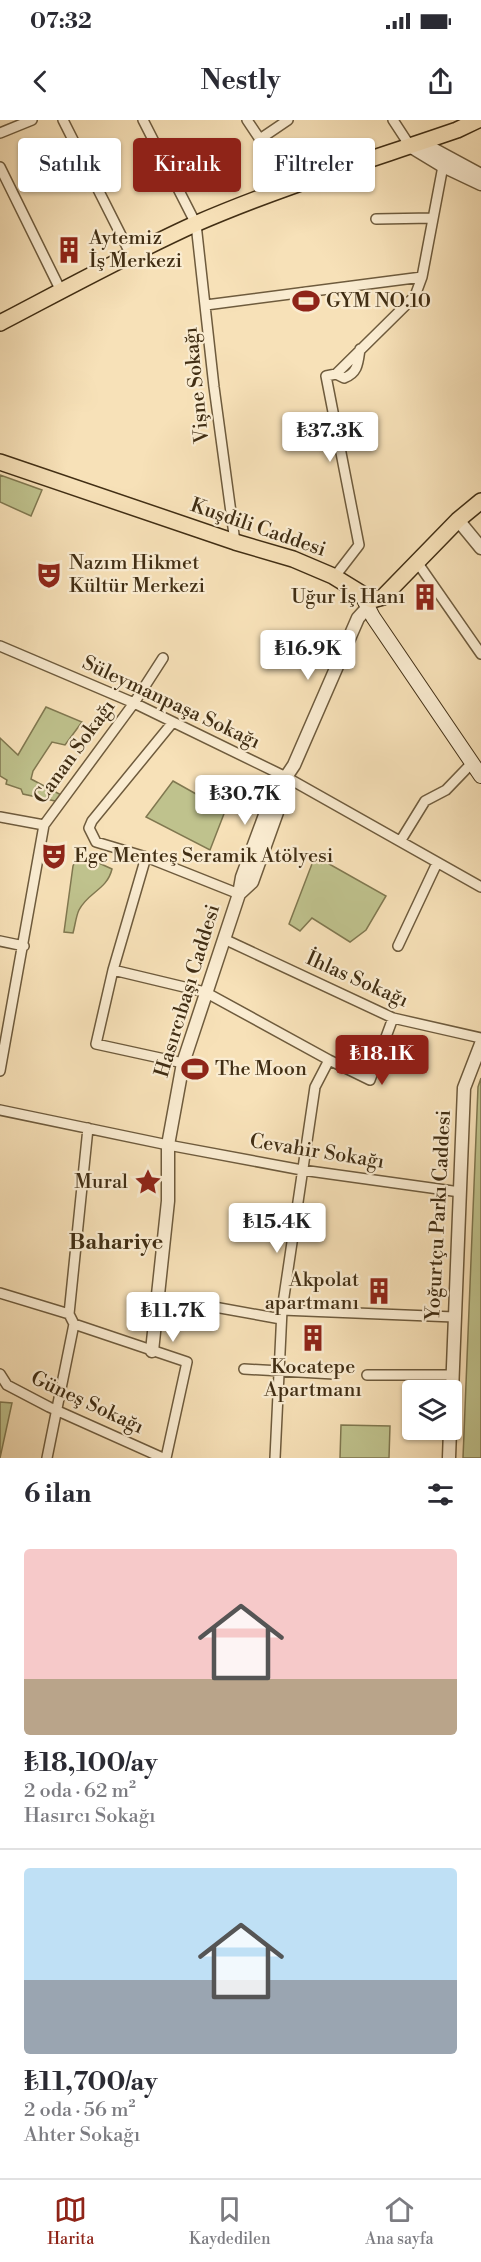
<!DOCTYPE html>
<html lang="tr">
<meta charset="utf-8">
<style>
body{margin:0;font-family:"Libre Bodoni",serif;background:#f2f2f3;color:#2b2b33;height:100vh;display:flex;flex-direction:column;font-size:22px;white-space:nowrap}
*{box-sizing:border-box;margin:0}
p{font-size:20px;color:#7c7c81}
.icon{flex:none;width:33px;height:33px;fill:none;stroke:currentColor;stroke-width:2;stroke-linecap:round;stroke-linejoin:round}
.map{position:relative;height:1338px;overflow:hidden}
.drawer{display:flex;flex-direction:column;background:#fff;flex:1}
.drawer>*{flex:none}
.banner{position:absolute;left:18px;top:18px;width:446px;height:54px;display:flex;gap:12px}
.fabs{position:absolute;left:402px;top:1260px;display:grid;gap:12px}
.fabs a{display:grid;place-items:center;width:60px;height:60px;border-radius:6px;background:#fff;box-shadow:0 2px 4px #0004;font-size:30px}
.price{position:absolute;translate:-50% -51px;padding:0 14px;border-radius:6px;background:#fff;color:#222;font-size:20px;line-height:39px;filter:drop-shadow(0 2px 3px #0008)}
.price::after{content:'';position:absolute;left:50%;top:36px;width:18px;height:14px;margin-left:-9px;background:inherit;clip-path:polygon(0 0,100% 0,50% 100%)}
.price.current{background:#8f2418;color:#fff}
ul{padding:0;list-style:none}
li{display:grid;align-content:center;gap:12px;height:318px;padding:0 24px}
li+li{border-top:2px solid #e1e1e2}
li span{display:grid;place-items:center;height:186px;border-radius:6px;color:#555}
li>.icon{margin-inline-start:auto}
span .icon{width:108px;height:108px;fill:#fffc;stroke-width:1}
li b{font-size:26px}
h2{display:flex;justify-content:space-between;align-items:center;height:72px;padding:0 24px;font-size:26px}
.pill{padding:0 21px;border-radius:6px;background:#fff;box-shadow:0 2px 4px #0004;font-size:21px;line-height:54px}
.pill.current{background:#8f2418;color:#fff}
.status{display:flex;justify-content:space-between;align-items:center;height:42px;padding:0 30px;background:#fff;direction:ltr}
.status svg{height:16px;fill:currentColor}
header{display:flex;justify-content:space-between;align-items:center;height:78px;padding:0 24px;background:#fff;font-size:27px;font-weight:700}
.dock{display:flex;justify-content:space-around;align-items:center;height:84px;border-top:2px solid #e1e1e2;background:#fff;font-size:16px;color:#7c7c81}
.dock a{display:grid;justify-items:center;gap:3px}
.dock .current{color:#8f2418}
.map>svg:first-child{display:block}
.green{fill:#bfc28d;stroke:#807850;stroke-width:1.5}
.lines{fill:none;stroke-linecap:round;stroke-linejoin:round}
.minor-casing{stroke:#6e5b3d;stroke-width:12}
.tertiary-casing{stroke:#6e5b3d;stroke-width:15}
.secondary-casing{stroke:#412e14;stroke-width:16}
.primary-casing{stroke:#412e14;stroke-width:18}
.minor{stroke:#faecd1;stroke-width:9}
.tertiary{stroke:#faecd1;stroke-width:12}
.secondary{stroke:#faecd1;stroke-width:14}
.primary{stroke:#f7e1b8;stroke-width:15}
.labels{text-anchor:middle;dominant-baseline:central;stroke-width:4.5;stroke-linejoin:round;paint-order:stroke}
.poi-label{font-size:20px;fill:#412e14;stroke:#faecd1;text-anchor:start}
.street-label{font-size:20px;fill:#412e14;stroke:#faecd1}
.quarter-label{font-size:22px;font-weight:bold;fill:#412e14;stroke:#faecd1}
</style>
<div class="status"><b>07:32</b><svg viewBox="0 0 49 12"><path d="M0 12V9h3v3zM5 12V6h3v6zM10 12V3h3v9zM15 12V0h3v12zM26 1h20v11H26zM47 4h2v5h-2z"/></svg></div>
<header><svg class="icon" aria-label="back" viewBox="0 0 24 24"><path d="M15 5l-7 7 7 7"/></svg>Nestly<svg class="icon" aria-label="share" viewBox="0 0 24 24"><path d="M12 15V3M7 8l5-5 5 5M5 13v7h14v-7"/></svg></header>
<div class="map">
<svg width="481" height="1338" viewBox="0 0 481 1338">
<rect width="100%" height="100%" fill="#f7e1b8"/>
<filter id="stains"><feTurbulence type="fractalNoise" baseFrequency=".00333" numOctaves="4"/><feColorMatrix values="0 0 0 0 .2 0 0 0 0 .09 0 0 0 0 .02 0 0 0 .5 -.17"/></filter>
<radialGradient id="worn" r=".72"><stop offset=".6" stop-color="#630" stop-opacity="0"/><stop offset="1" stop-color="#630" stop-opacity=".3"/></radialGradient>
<!-- green -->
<path class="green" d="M0,355L42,370L31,396L0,382Z
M46,587L82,602L65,625L52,622L33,651L31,659L65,677L59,685L55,681L23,674L21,669L6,664L7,660L0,656V618L18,635Z
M173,661L205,679L214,670L225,676L223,683L227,686L210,730L146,697Z
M79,734L112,749C107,770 88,772 79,790C76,796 75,806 73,813L64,812L73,746Z
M315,736L386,776L366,810L350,822L312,798L300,811L289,804Z
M481,958V1338H463L478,967Z
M0,1282L12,1283L0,1338Z
M341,1305L390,1306L389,1338H340Z"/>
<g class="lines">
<defs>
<path id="minor" d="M63,0L131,135
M143,0L196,104L214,267L235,422
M247,0L292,67
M393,0L410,26
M0,13L32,0
M260,19L288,0
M0,47L61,171
M376,99L433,98
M206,185L422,157
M336,254L415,176L422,157L443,46
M336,254L326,256L359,425L339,451
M336,254L344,258C358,253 358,243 360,229
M417,442L481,534
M0,526L134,583L286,657L481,767
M173,602L92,701L89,708L96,722L146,737L239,774
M0,697L44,705
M401,720L425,681L446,670L472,643
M146,737L113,850L96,924L183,943
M224,819L393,898L481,918
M0,821L24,826
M398,826L437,743
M113,850L205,872L329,940L370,960L393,898
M0,951L44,705L134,583L163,538
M0,990L168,1025L302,1050L460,1072
M0,1173L69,1194
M159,1177L281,1199
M282,1190L454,1197
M74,1204L187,1242L166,1338
M244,1249L334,1254
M0,1254L7,1265L49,1287L163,1338
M367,1255H452
M47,1338L74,1204L69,1194L88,1008
M275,1338L282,1190L315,967L329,940"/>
<path id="tertiary" d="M420,22L481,55
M410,26L443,46L481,64
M458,400L481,428
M239,774L252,762L285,670L287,655
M152,1231L168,1081V1025L183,943L239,774L242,757L275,668L286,657L294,645L358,498L368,487
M452,1272L464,968L481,924
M449,1338L450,1310"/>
<path id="secondary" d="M361,474L373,497L481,656"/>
<path id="primary" d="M0,203C65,169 129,134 195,104C280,67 370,40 457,10L478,0
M0,342L235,422L293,439L333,456L372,480L383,477L458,400L481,381"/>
</defs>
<!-- minor casing -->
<use href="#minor" class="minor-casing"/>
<!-- tertiary casing -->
<use href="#tertiary" class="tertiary-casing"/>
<!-- secondary casing -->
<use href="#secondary" class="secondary-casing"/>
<!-- primary casing -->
<use href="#primary" class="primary-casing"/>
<!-- minor -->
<use href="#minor" class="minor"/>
<!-- tertiary -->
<use href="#tertiary" class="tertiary"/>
<!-- secondary -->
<use href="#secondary" class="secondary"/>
<!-- primary -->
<use href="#primary" class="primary"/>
</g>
<!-- icons -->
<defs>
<symbol id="building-bare" viewBox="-9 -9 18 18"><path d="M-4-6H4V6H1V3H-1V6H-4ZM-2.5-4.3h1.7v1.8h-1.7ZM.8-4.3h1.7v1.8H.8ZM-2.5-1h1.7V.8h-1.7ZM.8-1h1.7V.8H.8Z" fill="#8f2418" stroke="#faecd1" stroke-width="2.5" paint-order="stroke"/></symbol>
<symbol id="stadium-bare" viewBox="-9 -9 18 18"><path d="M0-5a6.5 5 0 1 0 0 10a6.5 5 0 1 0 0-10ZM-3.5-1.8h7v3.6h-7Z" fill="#8f2418" stroke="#faecd1" stroke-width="2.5" paint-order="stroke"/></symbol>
<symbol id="theatre-bare" viewBox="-9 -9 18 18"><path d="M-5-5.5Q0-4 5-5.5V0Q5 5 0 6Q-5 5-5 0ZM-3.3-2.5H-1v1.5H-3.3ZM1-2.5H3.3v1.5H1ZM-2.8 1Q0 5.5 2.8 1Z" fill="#8f2418" stroke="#faecd1" stroke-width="2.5" paint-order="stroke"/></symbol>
<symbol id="sight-bare" viewBox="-9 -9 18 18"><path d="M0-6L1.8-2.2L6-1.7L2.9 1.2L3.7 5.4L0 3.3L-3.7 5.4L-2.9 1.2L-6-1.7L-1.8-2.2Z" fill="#8f2418" stroke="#faecd1" stroke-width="2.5" paint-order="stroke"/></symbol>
</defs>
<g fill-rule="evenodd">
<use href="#building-bare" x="50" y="111" width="38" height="38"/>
<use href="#stadium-bare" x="287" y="162" width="38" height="38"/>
<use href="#theatre-bare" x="30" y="436" width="38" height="38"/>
<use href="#building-bare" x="406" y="458" width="38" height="38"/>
<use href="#theatre-bare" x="35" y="717" width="38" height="38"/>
<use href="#stadium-bare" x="176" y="930" width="38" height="38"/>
<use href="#sight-bare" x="129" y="1043" width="38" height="38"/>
<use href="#building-bare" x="360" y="1152" width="38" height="38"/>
<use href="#building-bare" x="294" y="1199" width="38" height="38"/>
</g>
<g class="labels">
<!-- poi labels -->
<g class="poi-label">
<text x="89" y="118">Aytemiz<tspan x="89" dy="23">İş Merkezi</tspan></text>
<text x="326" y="181">GYM NO.10</text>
<text x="69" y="443">Nazım Hikmet<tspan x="69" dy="23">Kültür Merkezi</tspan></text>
<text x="405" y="477" text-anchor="end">Uğur İş Hanı</text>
<text x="74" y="736">Ege Menteş Seramik Atölyesi</text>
<text x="215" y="949">The Moon</text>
<text x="128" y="1062" text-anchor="end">Mural</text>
<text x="359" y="1160" text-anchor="end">Akpolat<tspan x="359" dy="23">apartmanı</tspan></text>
<text x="313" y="1247" text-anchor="middle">Kocatepe<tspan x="313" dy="23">Apartmanı</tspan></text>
</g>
<!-- street labels -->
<g class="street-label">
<text transform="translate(197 265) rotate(-96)">Vişne Sokağı</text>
<text transform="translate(258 408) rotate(19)">Kuşdili Caddesi</text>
<text transform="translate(171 583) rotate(25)">Süleymanpaşa Sokağı</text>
<text transform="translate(75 632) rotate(-54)">Canan Sokağı</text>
<text transform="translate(357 860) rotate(24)">İhlas Sokağı</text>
<text transform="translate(188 871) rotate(-73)">Hasırcıbaşı Caddesi</text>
<text transform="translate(317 1032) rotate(9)">Cevahir Sokağı</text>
<text transform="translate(439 1095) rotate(-87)">Yoğurtçu Parkı Caddesi</text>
<text transform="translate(87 1283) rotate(25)">Güneş Sokağı</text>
</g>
<!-- quarter labels -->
<g class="quarter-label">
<text x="116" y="1122">Bahariye</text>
</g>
</g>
<rect width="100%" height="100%" filter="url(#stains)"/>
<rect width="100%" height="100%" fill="url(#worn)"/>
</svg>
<div class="fabs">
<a><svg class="icon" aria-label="layers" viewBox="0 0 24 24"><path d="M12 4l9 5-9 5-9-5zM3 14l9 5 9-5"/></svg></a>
</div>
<b class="price" style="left:330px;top:343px">₺37.3K</b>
<b class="price" style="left:308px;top:561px">₺16.9K</b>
<b class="price" style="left:245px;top:706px">₺30.7K</b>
<b class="price current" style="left:382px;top:966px">₺18.1K</b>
<b class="price" style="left:277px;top:1134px">₺15.4K</b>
<b class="price" style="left:173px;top:1223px">₺11.7K</b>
<div class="banner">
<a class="pill">Satılık</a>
<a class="pill current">Kiralık</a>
<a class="pill">Filtreler</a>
</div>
</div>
<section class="drawer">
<h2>6 ilan<svg class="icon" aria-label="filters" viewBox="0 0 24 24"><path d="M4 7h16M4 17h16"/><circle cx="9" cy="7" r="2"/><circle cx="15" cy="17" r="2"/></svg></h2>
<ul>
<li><span style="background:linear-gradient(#f6c9c9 70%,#b9a48a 0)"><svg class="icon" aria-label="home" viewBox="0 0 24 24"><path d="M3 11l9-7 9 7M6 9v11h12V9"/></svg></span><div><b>₺18,100/ay</b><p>2 oda · 62 m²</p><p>Hasırcı Sokağı</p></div></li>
<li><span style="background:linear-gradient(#bfe0f5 60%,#9aa5b1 0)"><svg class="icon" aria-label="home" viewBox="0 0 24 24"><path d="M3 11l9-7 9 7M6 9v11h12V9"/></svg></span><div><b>₺11,700/ay</b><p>2 oda · 56 m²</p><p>Ahter Sokağı</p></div></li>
</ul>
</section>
<nav class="dock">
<a class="current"><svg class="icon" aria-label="map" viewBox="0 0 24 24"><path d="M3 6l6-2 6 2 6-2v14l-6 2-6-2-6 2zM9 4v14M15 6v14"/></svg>Harita</a>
<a><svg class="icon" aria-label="saved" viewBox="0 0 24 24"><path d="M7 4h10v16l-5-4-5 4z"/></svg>Kaydedilen</a>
<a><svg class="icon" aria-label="home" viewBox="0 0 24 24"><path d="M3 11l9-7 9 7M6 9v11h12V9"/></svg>Ana sayfa</a>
</nav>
